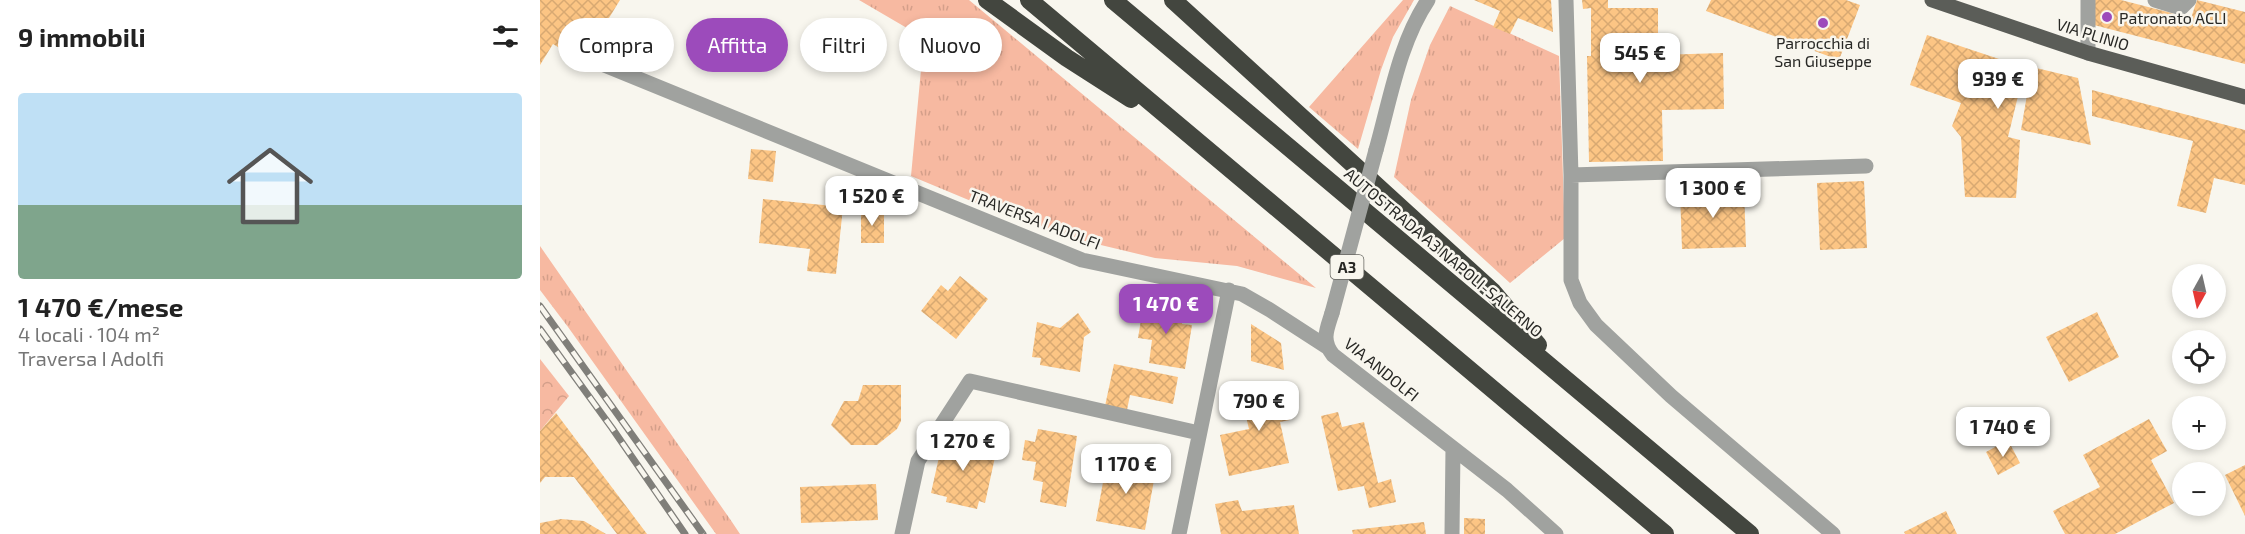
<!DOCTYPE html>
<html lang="it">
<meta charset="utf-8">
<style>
body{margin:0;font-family:"Exo 2",sans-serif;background:#f2f2f2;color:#222;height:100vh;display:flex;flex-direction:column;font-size:22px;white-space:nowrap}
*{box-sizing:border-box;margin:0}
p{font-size:20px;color:#767676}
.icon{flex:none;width:33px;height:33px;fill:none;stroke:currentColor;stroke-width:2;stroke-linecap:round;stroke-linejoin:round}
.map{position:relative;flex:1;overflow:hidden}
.side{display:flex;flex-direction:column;background:#fff;width:540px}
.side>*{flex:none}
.hud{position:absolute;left:18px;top:18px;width:570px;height:54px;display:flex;gap:12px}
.needle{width:39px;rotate:188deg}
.tools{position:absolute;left:1632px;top:264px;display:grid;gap:12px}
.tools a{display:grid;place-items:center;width:54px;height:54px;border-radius:50%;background:#fff;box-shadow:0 3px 9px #0003;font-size:30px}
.price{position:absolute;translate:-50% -51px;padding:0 14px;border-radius:12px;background:#fff;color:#222;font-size:20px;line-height:39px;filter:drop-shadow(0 2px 3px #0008)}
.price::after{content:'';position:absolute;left:50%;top:36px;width:18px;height:14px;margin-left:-9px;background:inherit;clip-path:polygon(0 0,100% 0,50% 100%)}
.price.on{background:#9c4bbb;color:#fff}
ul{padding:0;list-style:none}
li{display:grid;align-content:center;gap:12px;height:318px;padding:0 18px}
li span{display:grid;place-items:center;height:186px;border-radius:6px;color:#555}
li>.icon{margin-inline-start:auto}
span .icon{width:108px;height:108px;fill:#fffc;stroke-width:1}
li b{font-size:26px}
h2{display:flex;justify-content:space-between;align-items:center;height:72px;padding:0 18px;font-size:26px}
.tag{padding:0 21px;border-radius:27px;background:#fff;box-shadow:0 3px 9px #0003;font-size:21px;line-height:54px}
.tag.on{background:#9c4bbb;color:#fff}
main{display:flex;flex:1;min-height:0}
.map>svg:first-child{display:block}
.grass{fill:url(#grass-tufts)}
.forest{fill:url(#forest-crowns)}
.building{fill:url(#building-cross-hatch)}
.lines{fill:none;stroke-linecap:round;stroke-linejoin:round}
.minor{stroke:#a0a29f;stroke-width:15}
.major{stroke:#5b5d58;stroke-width:15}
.highway{stroke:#43463f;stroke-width:18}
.rail-casing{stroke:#807f7a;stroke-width:7}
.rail{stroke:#f8f6ee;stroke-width:4.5;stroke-dasharray:14;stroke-linecap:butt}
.minor-bridge{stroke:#a0a29f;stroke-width:15}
.poi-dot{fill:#9c4bbb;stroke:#f8f6ee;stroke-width:2}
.labels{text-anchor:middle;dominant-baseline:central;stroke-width:5;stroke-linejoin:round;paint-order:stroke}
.shield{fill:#f8f6ee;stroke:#666661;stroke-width:1.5}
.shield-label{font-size:15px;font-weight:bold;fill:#282825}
.poi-label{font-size:16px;fill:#282825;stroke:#f8f6ee;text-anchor:start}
.street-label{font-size:16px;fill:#282825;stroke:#f8f6ee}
</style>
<main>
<section class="side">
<h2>9 immobili<svg class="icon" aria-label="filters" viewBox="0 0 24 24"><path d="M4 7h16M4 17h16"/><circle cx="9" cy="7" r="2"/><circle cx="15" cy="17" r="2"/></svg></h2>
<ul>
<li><span style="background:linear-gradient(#bfe0f5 60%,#7fa58c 0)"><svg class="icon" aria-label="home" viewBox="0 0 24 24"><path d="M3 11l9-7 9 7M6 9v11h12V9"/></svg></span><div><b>1 470 €/mese</b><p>4 locali · 104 m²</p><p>Traversa I Adolfi</p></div></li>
</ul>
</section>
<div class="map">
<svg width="1705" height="534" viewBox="0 0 1705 534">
<defs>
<pattern id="grass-tufts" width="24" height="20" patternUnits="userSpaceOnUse" patternTransform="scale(1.5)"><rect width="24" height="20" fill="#f7b9a1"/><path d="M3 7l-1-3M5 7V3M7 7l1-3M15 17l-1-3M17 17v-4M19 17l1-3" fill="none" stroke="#d49f8a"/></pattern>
<pattern id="forest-crowns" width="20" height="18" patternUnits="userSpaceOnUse" patternTransform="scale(1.5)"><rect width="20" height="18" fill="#f7b9a1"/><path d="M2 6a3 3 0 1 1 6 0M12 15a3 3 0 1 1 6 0" fill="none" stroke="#d49f8a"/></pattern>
<pattern id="building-cross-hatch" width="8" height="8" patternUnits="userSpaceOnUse" patternTransform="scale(1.5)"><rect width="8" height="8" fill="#fcc584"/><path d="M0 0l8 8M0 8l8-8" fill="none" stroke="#d8a972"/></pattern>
</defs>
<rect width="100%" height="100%" fill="#f8f6ee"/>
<!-- grass -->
<path class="grass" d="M319,0H429L776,288L697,266L615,258L540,240L431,201L371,176L384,38Z
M863,0H874L853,37L841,70L818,149L769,107Z
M910,6L1019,56L1025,238L970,283L854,177L871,100L890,45Z
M0,246L192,522L200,534H176L28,327L0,290Z"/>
<!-- forest -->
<path class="forest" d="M0,359L29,396L0,431Z"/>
<!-- building -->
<path class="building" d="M0,0H80L42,62L13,44L0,65Z
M934,0H1011L1013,32L978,18L970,34L953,27L960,11Z
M1042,0H1068V8H1118V55L1183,53L1184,109L1122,110L1123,161L1049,162L1047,56H1051V8L1043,9Z
M1171,0H1306L1320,5L1299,60L1166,11Z
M1554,0H1581L1651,18L1657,0L1705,12V64L1550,24Z
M1387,35L1459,59L1538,78L1551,145L1481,130L1487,95L1479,92L1468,137L1480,140L1476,198L1425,197L1421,137L1412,126L1421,103L1370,85Z
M1552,90L1705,130V185L1674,178L1666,213L1637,206L1653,141L1552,116Z
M211,149L236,151L233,182L208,179Z
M1324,181L1327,248L1280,250L1277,183Z
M1204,188L1206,247L1142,249L1140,191Z
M223,199L303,207L296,274L267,271L270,249L219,243Z
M321,210H344V243H321Z
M420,276L448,299L416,339L381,311L401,285L408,291Z
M604,302L644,308L642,324L652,325L645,369L609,363L612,340L598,338Z
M1557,312L1579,357L1529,382L1506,337Z
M538,313L551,332L544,337L540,372L500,365L501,358L492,357L497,322L520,328Z
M711,324L741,343L744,370L711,361Z
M574,364L638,377L633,404L590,395L587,410L565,406Z
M742,382L750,420L740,422L749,463L689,476L680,435L709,429L700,392Z
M323,385H361V421L357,429L337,445H311L291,425L304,401H318Z
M798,412L802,427L824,422L838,483L851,479L856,502L829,508L824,486L798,491L781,416Z
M16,413L107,534H77L34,477H5L0,483V431Z
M1609,419L1627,451L1611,460L1634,503L1575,534H1525L1513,511L1560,487L1543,455Z
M498,429L537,436L526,507L500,502L503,482L493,480L496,462L482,460L485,440L495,442Z
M423,433L441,437L438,454L455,457L445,503L439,501L437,509L406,502L407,497L391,493L403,439L420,443Z
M1468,440L1480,463L1458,475L1446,452Z
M567,460L616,469L605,530L556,521Z
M1705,465V516L1685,475Z
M336,484L338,520L261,523L260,487Z
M698,500L702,511L754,505L759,534H681L675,504Z
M1406,511L1417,534H1365L1364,532Z
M924,518L945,519V534H924Z
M21,519L44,521L66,534H0V523Z
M884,522L886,534H813L812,530Z"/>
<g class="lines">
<!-- minor -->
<path class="minor" d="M1026,0L1031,175V280L1040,303L1056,325L1131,396L1293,534
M1548,0V53
M1615,0L1641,8L1649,0
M62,64L542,260L702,294L730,310L787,347
M836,150C850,101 859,43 888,0
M1031,175L1326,166
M792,313C787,329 781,340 793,355L967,490L1016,534
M362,534L378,461L430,381L659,433
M639,534L689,290
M912,534L913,448"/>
<!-- major -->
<path class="major" d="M1392,0L1548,53L1705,97"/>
<!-- highway -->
<path class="highway" d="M447,0L527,58L591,99
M489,0L1125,534
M573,0L1210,534
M633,0L953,292L998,345"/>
<defs>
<path id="rail" d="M0,306L163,534
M0,329L72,428L145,534"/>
</defs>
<!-- rail casing -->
<use href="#rail" class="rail-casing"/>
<!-- rail -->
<use href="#rail" class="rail"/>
<!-- minor-bridge -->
<path class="minor-bridge" d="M792,313L836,150"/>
</g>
<!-- markers -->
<g class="poi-dot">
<circle cx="1567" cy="17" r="6"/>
<circle cx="1283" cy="23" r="6"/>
</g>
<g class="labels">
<!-- shield labels -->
<rect class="shield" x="790.5" y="255" width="33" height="24" rx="4.5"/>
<g class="shield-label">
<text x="807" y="267">A3</text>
</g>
<!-- poi labels -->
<g class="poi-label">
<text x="1579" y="17">Patronato ACLI</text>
<text x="1283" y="42" text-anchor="middle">Parrocchia di<tspan x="1283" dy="18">San Giuseppe</tspan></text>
</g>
<!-- street labels -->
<g class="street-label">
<text transform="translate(1553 34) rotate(17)">VIA PLINIO</text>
<text transform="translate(495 219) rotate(21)">TRAVERSA I ADOLFI</text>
<text transform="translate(904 252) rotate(40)">AUTOSTRADA A3 NAPOLI-SALERNO</text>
<text transform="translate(842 369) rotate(39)">VIA ANDOLFI</text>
</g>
</g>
</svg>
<div class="tools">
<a><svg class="needle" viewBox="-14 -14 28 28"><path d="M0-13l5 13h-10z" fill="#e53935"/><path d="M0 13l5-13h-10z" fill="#767676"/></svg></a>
<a><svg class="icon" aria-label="locate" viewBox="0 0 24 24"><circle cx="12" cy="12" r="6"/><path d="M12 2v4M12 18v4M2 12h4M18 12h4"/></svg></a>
<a>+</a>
<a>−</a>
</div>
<b class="price" style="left:1100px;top:84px">545 €</b>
<b class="price" style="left:1458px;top:110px">939 €</b>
<b class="price" style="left:1173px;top:219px">1 300 €</b>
<b class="price" style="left:332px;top:227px">1 520 €</b>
<b class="price on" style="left:626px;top:335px">1 470 €</b>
<b class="price" style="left:719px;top:432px">790 €</b>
<b class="price" style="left:1463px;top:458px">1 740 €</b>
<b class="price" style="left:423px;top:472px">1 270 €</b>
<b class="price" style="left:586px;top:495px">1 170 €</b>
<div class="hud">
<a class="tag">Compra</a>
<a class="tag on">Affitta</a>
<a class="tag">Filtri</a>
<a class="tag">Nuovo</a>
</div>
</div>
</main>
